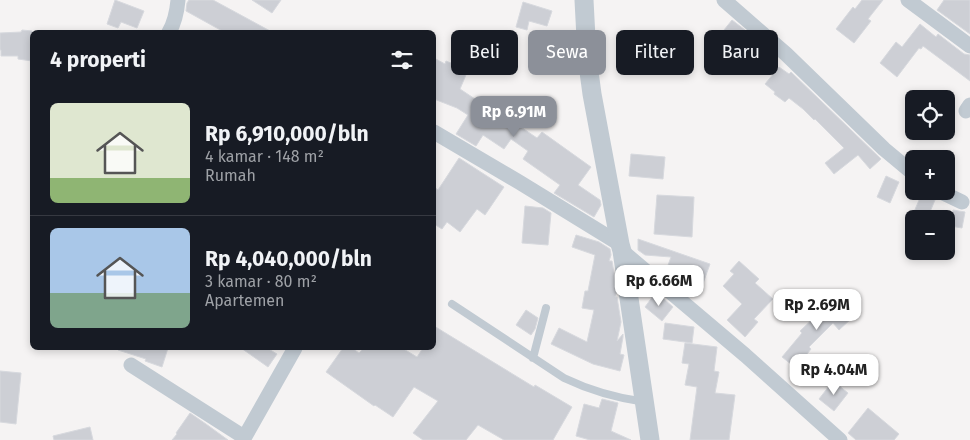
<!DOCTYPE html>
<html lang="id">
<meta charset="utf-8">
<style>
body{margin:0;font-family:"Fira Sans",sans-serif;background:#20242c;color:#f1f3f6;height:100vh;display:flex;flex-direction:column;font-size:19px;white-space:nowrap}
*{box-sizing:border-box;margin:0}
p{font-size:16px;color:#9ea1a6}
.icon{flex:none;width:28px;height:28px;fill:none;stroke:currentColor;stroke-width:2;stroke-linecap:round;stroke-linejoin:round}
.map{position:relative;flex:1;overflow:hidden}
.drawer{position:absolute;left:30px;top:30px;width:406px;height:320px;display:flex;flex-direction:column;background:#171b24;border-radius:8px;box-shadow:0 2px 8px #0003}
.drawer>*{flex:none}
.top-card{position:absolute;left:451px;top:30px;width:444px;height:45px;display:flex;gap:10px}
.tools{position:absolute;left:905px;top:90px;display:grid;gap:10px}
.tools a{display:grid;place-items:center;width:50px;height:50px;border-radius:8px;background:#171b24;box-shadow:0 2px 8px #0003;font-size:25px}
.price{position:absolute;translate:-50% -42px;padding:0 11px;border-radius:10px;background:#fff;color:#222;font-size:16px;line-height:32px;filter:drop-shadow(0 1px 2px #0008)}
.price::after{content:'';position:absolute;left:50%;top:30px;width:15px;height:11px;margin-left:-8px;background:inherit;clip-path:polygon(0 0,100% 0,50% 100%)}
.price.active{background:#8c9099;color:#fff}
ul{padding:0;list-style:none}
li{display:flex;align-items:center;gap:15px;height:125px;padding:0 20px}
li+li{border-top:1px solid #363941}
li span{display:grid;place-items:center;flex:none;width:140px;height:100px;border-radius:8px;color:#555}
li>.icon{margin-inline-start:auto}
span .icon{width:60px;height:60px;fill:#fffc;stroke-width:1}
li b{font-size:21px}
h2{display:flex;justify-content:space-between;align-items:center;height:60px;padding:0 20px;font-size:21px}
.tag{padding:0 18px;border-radius:8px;background:#171b24;box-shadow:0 2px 8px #0003;font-size:18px;line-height:45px}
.tag.active{background:#8c9099;color:#fff}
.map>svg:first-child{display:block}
.building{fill:#cdcfd5;stroke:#d7d9de}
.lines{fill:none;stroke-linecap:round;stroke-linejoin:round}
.service{stroke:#c1cad2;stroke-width:8}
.minor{stroke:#c1cad2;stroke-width:15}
.tertiary{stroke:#c1cad2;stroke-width:19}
</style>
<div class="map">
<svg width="970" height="440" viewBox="0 0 970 440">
<rect width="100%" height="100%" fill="#f5f3f3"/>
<!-- building -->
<path class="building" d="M115,0L144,11L137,28L121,22L118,28L107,24Z
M189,0H213L272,32H224L186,11L187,3Z
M252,0H281L272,13Z
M862,0H883L868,19L871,21L854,43L836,29L853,7L855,9Z
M944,0H970V34L937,10Z
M523,2L552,11L547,26L529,21L527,30L516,27Z
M732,20L745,30L744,31L763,47L754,59L734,44L733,45L720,35Z
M920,24L936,37L938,34L964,54L970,55V81L923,46L921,49L919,48L897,77L880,63L896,42L902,47Z
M22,30L32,31V61L18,59V56H1V50H0V33L21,32Z
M434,58L445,64L446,61L468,70L460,89L502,117L503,115L537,138L542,132L591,167L578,185L600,200L601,205L594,217L554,193L560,185L523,159L528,151L511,139L504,149L483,135L476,146L456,134L468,115L457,108L434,99Z
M779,67L789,74L791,72L881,159L870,169L858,155L834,174L825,163L844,148L815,119L814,120L803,109L789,98L785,102L774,94L775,92L765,84Z
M631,154L665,157L663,179L629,176Z
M459,158L504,187L485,215L477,209L460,232L447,222L442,229L434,224V187L438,190Z
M886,176L899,182L890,203L877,197Z
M922,193L935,200L927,219H911Z
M657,195L694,197L692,237L654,234Z
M525,206L543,208L551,213L548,245L522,243Z
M953,210L965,212L962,228L950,226Z
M576,235L599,242L610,249L611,255L609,261H612L617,291L615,297H617L621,322L617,341L623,334V337L620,354L624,355L620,371L593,364L551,344L559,328L587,342L594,310L582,308L585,291H588L595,255L572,247Z
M638,239L710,264L701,289L669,277L674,270L667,268L671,257L645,255L638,250Z
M739,261L759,279L755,283L773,299L754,319L758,322L745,337L727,320L742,304L723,286L734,274L730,271Z
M656,292L673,307L662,321L645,307Z
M835,298L852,318L839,330L833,323L809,347L811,349L796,368L782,357L802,333L800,331Z
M526,310L538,318L535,329L531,335L516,325Z
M665,323L694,327L692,343L663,339Z
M434,326L534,387L535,385L572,407L553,440H504L478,425L466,440H423L413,433L438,401L414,387L393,417L375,405L374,406L326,372L343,348H352L359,353L364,348H402L417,357L423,348H434Z
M685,343L717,347L714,371L719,372L715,393L735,395L729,440H690L697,387L685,385L689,364L682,363Z
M118,348H168L162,367L145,361L146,359L118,350Z
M241,348H267L277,354L268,367Z
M862,356L871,366L859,378L849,368Z
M0,371L21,373L16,424L0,422Z
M833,381L848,393L834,411L819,399Z
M602,399L618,403L611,431L631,440H590L576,436L584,404L599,408Z
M868,408L899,434L894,440H856L848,433Z
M190,413L206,424L228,440H172L177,434L176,433Z
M90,427L93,440H54L53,436Z"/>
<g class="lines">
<!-- service -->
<path class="service" d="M452,304L564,378C589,390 616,398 645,402
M533,358L546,308"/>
<!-- minor -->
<path class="minor" d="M724,0L786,54L884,149L914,174
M908,0L970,46
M169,32C175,22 177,11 178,0
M966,111L970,105
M434,132L519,182L620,244
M939,191L962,202
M622,251L745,355L840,440
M131,365L244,437
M243,440L295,348"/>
<!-- tertiary -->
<path class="tertiary" d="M584,0L587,57L592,94L620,244L622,251L650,440"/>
</g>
</svg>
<div class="tools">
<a><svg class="icon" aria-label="locate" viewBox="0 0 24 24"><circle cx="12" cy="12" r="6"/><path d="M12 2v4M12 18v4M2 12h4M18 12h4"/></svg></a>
<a>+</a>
<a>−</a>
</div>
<b class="price active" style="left:514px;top:138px">Rp 6.91M</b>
<b class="price" style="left:659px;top:307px">Rp 6.66M</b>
<b class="price" style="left:817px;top:331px">Rp 2.69M</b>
<b class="price" style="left:834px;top:396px">Rp 4.04M</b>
<div class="top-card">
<a class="tag">Beli</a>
<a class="tag active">Sewa</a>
<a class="tag">Filter</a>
<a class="tag">Baru</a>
</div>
<section class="drawer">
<h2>4 properti<svg class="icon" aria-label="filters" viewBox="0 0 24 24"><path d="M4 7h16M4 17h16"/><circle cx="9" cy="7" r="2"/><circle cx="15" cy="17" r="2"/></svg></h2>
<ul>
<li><span style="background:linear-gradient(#dfe7d0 75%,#8fb573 0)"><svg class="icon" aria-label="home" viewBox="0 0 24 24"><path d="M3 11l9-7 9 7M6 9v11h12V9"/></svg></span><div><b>Rp 6,910,000/bln</b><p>4 kamar · 148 m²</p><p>Rumah</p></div></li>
<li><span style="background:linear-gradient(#a9c7e8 65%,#7fa58c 0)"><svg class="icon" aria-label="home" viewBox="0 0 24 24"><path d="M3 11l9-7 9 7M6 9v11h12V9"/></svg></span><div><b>Rp 4,040,000/bln</b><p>3 kamar · 80 m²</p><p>Apartemen</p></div></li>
</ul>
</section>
</div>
